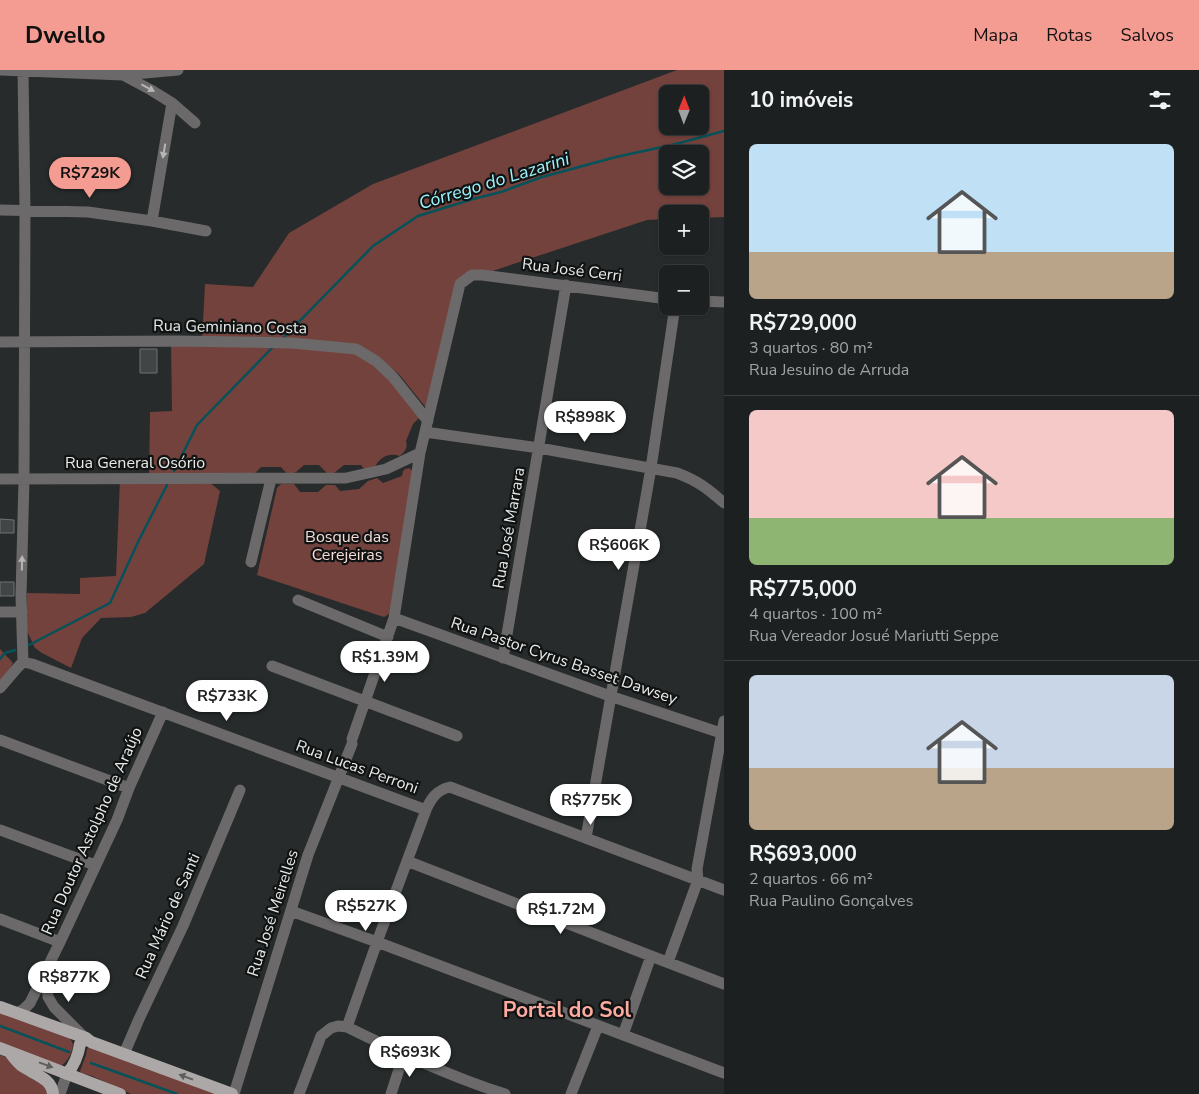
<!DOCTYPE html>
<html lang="pt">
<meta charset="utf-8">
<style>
body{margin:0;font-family:"Nunito Sans",sans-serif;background:#252829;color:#f1f3f6;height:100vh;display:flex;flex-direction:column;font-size:19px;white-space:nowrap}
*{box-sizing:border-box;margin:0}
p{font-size:16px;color:#a0a3a5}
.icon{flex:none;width:28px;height:28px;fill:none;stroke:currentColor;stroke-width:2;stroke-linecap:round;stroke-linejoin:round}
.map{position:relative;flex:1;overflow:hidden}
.sheet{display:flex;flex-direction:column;background:#1d2020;width:475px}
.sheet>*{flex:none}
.needle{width:32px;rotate:1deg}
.buttons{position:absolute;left:659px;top:15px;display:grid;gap:10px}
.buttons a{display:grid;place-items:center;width:50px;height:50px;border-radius:8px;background:#1d2020;box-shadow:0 1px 4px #0004,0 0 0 1px #3b3e3e;font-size:25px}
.price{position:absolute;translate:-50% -42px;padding:0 11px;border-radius:18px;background:#fff;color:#222;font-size:16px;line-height:32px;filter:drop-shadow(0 1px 2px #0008)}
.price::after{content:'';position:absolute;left:50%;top:30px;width:15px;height:11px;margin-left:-8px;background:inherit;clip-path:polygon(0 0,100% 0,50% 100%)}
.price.active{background:#f59c92;color:#111}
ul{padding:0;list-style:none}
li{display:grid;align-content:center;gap:10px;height:265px;padding:0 25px}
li+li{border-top:1px solid #3b3e3e}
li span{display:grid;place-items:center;height:155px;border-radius:8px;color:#555}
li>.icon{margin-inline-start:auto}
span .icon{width:90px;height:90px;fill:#fffc;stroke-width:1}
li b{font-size:21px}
h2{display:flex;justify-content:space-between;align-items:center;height:60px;padding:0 25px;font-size:21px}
header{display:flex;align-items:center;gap:30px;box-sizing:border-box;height:70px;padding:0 25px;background:#f59c92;color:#111}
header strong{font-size:24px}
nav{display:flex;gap:28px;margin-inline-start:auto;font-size:18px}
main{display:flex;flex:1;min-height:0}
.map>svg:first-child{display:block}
.green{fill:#74423d;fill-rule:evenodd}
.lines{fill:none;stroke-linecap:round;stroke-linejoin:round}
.stream{stroke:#04525a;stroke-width:2.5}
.building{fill:#424546;stroke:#6f7373}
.minor{stroke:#6b6969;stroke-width:11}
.major{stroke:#aca8a7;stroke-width:12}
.oneway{fill:#b6b6b6}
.oneway2{fill:#5e5e5d}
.labels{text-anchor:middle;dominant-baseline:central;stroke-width:4.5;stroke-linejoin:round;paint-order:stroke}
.street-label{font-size:16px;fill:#e8eaea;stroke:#111313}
.park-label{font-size:16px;fill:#f6dcd9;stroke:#111313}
.water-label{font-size:18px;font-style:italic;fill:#9bf2fd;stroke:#111313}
.district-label{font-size:21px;font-weight:bold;fill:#fdaaa0;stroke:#111313}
</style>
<header>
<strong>Dwello</strong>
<nav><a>Mapa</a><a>Rotas</a><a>Salvos</a></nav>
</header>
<main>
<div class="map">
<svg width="724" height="1024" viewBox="0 0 724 1024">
<rect width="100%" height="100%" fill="#272b2b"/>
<!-- green -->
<path class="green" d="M677,0H724V147L700,148V144H668L667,149L647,150L465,210L432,345L398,303L359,278L423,338L421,346L413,354L406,371C408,378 405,381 400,386C387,382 380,388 374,398L365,400L361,395H344L334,403H327L319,395H304L296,402L288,405L281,397H261L255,403L149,408L150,342L172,341L171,271H202L205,214L253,217L289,163L373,114ZM668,24H700V56H668ZM668,84H700V116H668Z
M409,398L414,402L392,539L389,544L384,547L257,505L277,418L281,414H294L300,422H318L326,415H335L340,421L359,419L368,411L377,408L383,413L402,406L403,401L405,399Z
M120,410L209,412L220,421L204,494L145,543L131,547L101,548L82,568L71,598L42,583L35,578L26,559V543L27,523L80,524V508L116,506Z
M0,579L13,593L9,601L0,613Z
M0,942L70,968L73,974C72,983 69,990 61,996L0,975Z
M89,977L219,1024H131L92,1006L81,1003L80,1001L86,985L87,979Z
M0,985L8,988L21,1002L34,1010L40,1011L51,1024H0Z"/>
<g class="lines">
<!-- stream -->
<path class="stream" d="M284,267L373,176L418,146L473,129L501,122L542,107L616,87L676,74L724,61
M174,401L197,355L274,276
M29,575L110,533L139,470L167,415
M0,589L5,583L15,580
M0,956L69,982
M91,993L177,1024"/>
</g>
<!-- building -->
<path class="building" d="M140,279H157V303H140Z
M0,449L14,450V463H0Z
M0,512H14V526H0Z"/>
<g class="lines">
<!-- minor -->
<path class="minor" d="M0,0L123,5L178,0
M23,0L25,140L24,409L21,526L23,592
M123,5L151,20L172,33L195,53
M0,140L88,142L152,151L206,161
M152,151L172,33
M700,231L724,232
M0,272L177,271L292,273L356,279L376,291L393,307L428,351
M425,362L539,378L677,403C698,411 707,418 724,433
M0,409L346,408L386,399L420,383
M251,492L271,409
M298,530L388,567
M0,542H22
M394,548L610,626L724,664
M503,588L566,215
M23,592L32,594L426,740
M272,596L457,666
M0,618L19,596L23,592
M352,669L394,548L420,383L460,214L472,205H482L668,229
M0,670L129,718
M0,760L95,795
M586,768L651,398L675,236
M407,791L651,886L724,914
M291,841L377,872L724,1003
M0,849L60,872
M668,892L698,810L697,799L724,651
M46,904L48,927L54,937L85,968
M17,943L24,939L30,933L60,872L117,750L129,718L163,642
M347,957C398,982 451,1007 505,1024
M623,965L651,886
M124,984L139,949L183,856L240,720
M60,1024L67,1004
M234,1024L308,785L352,674
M299,1024L321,966L331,958L338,956L347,957L377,872L426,740C431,728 437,720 450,717L724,820
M391,1024L404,984
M571,1024L598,956"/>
<!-- major -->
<path class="major" d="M0,937L86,968L91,972L232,1024
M0,978L120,1024
M11,984C14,988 17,992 22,996C33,1004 52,1008 53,1024
M67,1004C75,994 78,986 80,974L86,968"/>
</g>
<!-- one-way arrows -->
<defs><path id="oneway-solid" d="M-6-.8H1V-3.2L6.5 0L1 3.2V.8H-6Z" transform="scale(1.25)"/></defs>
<g class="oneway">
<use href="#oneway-solid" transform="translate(148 18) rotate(28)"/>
<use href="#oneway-solid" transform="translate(164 81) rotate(100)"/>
<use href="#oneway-solid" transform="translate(22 493) rotate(-89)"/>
</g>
<g class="oneway2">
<use href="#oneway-solid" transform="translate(46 995) rotate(20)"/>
<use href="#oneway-solid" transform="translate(186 1007) rotate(-160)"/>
</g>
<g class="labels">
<!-- street labels -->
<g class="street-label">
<text transform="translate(572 200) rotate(7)">Rua José Cerri</text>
<text transform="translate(230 257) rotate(1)">Rua Geminiano Costa</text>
<text x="135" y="393">Rua General Osório</text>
<text transform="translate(509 458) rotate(-80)">Rua José Marrara</text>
<text transform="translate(564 591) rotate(19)">Rua Pastor Cyrus Basset Dawsey</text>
<text transform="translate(357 697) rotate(20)">Rua Lucas Perroni</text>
<text transform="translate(92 761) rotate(-66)">Rua Doutor Astolpho de Araújo</text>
<text transform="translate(273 843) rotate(-72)">Rua José Meirelles</text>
<text transform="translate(168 846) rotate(-66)">Rua Mário de Santi</text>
</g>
<!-- park labels -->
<g class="park-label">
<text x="347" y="467">Bosque das<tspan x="347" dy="18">Cerejeiras</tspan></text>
</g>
<!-- water labels -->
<g class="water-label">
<text transform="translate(494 111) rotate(-17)">Córrego do Lazarini</text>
</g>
<!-- district labels -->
<g class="district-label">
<text x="567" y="940">Portal do Sol</text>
</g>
</g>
</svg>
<div class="buttons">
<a><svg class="needle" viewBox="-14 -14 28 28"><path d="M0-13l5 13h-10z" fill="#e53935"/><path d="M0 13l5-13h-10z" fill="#a0a3a5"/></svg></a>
<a><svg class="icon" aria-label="layers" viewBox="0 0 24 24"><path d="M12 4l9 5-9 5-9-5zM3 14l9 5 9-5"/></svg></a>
<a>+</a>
<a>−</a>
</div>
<b class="price active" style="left:90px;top:129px">R$729K</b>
<b class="price" style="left:585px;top:373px">R$898K</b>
<b class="price" style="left:619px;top:501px">R$606K</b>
<b class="price" style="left:385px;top:613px">R$1.39M</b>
<b class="price" style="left:227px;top:652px">R$733K</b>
<b class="price" style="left:591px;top:756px">R$775K</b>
<b class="price" style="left:366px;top:862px">R$527K</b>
<b class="price" style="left:561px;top:865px">R$1.72M</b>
<b class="price" style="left:69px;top:933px">R$877K</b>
<b class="price" style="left:410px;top:1008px">R$693K</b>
</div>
<section class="sheet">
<h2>10 imóveis<svg class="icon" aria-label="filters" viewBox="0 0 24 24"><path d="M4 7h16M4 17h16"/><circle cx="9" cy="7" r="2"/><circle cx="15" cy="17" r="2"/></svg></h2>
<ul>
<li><span style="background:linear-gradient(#bfe0f5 70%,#b9a48a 0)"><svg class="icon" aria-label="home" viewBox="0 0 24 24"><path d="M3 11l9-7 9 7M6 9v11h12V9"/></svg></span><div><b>R$729,000</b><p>3 quartos · 80 m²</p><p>Rua Jesuino de Arruda</p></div></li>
<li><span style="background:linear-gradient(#f6c9c9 70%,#8fb573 0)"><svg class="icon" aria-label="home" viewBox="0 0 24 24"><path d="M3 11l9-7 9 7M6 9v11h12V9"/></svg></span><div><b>R$775,000</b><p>4 quartos · 100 m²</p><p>Rua Vereador Josué Mariutti Seppe</p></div></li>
<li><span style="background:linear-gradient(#c9d6e8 60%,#b9a48a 0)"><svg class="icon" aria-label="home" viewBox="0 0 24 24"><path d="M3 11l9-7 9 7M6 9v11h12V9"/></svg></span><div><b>R$693,000</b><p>2 quartos · 66 m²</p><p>Rua Paulino Gonçalves</p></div></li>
</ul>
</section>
</main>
